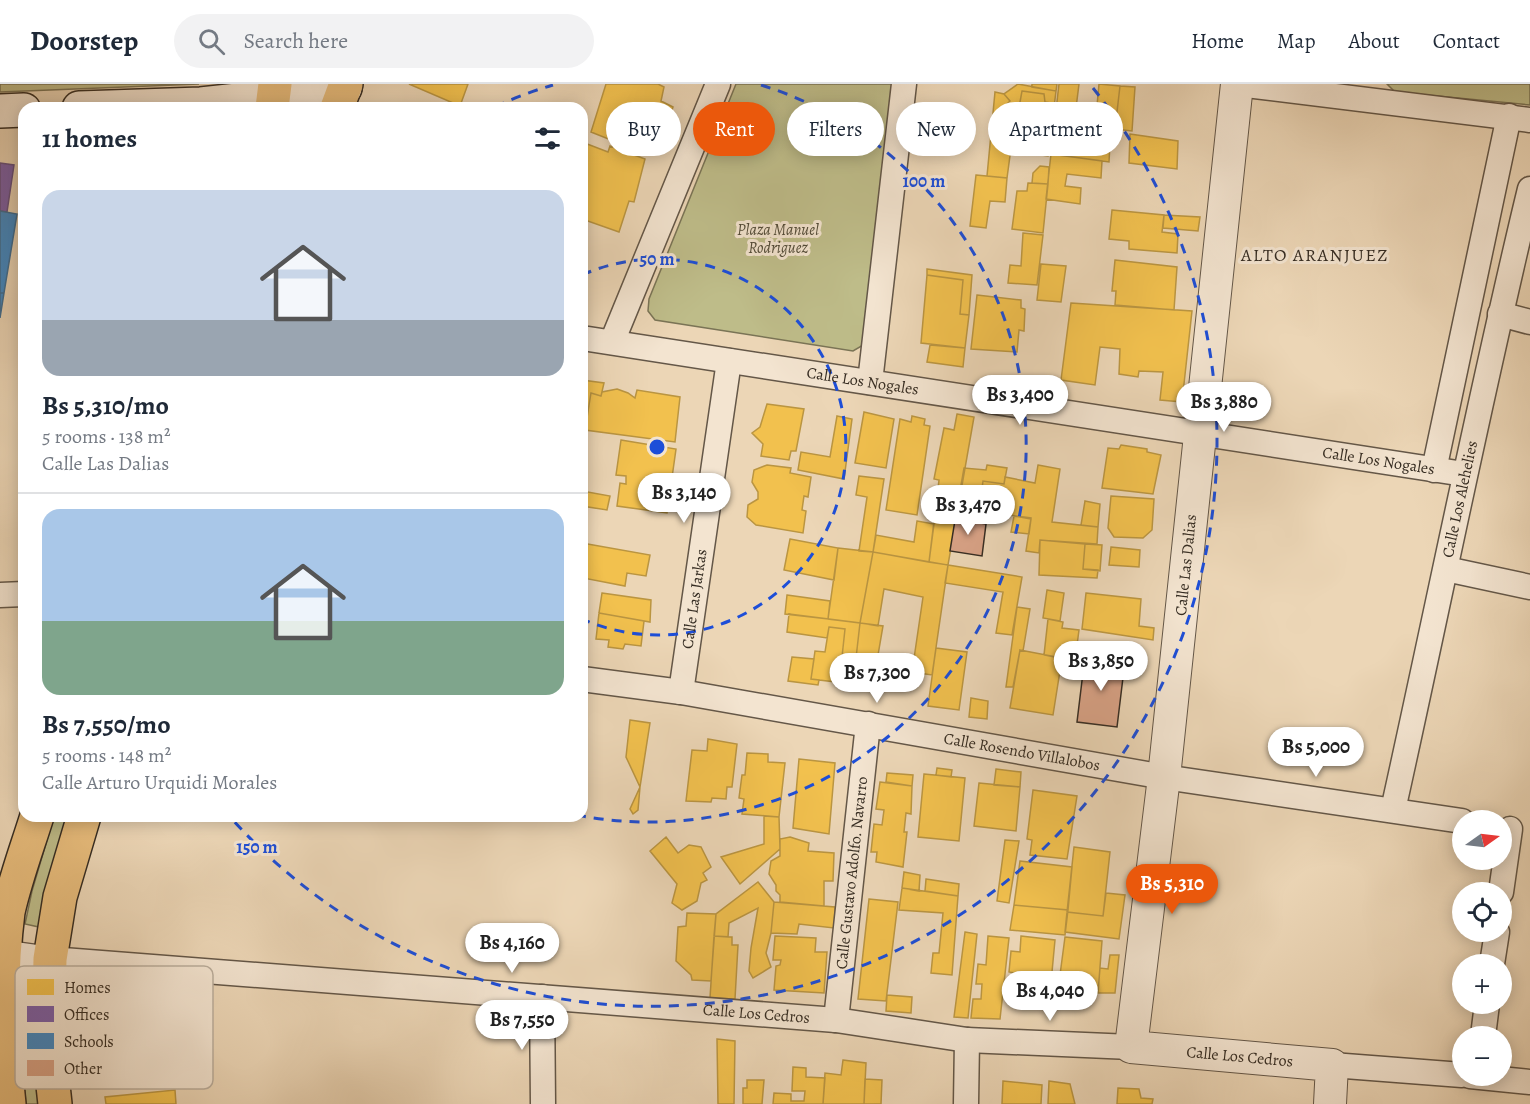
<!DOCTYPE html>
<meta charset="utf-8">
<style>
body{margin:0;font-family:Alegreya,serif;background:#f2f2f3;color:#1f2937;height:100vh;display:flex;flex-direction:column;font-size:22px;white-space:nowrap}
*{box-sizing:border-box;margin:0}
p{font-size:20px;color:#747a83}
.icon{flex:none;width:33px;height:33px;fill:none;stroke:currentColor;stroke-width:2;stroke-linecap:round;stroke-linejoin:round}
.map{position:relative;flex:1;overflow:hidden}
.sheet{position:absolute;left:18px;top:18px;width:570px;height:720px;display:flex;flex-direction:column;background:#fff;border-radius:18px;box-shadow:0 3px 15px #0003}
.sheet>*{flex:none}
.top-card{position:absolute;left:606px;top:18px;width:570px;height:54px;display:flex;gap:12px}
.needle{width:39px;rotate:76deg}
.controls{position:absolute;left:1452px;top:726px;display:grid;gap:12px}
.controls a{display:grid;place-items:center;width:60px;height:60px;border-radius:50%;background:#fff;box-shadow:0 3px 15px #0003;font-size:30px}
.price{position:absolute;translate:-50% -51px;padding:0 14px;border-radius:21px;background:#fff;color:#222;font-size:20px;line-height:39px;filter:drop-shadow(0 2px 3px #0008)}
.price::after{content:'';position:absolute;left:50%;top:36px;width:18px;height:14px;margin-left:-9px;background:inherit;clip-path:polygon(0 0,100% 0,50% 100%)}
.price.selected{background:#ea580c;color:#fff}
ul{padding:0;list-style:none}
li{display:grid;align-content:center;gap:12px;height:318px;padding:0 24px}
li+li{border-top:2px solid #e0e1e3}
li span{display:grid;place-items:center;height:186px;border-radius:18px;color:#555}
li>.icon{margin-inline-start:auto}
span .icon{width:108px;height:108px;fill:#fffc;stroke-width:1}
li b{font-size:26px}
h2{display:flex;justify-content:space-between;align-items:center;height:72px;padding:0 24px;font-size:26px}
.chip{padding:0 21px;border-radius:27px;background:#fff;box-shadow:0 3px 15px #0003;font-size:21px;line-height:54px}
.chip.selected{background:#ea580c;color:#fff}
header{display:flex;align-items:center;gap:36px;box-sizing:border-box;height:84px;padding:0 30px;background:#fff;border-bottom:2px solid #e0e1e3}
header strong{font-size:28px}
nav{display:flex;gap:33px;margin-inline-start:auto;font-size:21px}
.search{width:420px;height:54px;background:#f2f2f3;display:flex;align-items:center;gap:15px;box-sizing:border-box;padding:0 21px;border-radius:33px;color:#747a83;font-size:22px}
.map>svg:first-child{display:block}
.green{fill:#bebc89;stroke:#7a7456;stroke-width:1.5}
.homes{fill:#f2c14e;stroke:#ba9541;stroke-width:1.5}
.offices{fill:#7b5ea7;stroke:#664f7f;stroke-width:1.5}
.schools{fill:#3f88c5;stroke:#3c6d94;stroke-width:1.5}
.building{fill:#d8a286;stroke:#362d23;stroke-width:1.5}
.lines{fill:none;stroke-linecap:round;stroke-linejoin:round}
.minor-casing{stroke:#645748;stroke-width:27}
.tertiary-casing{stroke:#645748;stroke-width:34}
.secondary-casing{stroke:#362d23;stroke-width:36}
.trunk-casing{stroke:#362d23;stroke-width:36}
.minor{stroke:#f3e4d0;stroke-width:24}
.tertiary{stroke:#f3e4d0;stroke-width:32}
.secondary{stroke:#f3e4d0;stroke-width:33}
.trunk{stroke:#e6bb7b;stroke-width:33}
.ring{fill:none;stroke:#1d4ed8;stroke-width:3;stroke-dasharray:10 8}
.labels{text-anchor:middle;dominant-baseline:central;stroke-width:6;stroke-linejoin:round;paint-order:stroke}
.park-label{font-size:16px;font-style:italic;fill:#514a37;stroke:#f3e4d0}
.street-label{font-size:16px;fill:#362d23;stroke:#f3e4d0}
.neighbourhood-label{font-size:18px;letter-spacing:1.5px;fill:#362d23;stroke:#f3e4d0}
.key{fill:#f3e4d0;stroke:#baad9c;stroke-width:1.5}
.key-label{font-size:16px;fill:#362d23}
.centre{fill:#1d4ed8;stroke:#f3e4d0;stroke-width:3}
.ring-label{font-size:18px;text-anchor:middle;font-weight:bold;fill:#1d4ed8;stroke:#f3e4d0;stroke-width:6;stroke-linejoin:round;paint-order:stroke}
</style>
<header>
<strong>Doorstep</strong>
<div class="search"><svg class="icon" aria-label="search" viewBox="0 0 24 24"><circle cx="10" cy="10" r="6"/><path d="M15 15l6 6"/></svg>Search here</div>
<nav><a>Home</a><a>Map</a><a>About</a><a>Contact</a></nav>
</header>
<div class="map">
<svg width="1530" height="1020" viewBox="0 0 1530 1020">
<rect width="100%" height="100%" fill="#ecd6b6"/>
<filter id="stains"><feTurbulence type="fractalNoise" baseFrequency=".00333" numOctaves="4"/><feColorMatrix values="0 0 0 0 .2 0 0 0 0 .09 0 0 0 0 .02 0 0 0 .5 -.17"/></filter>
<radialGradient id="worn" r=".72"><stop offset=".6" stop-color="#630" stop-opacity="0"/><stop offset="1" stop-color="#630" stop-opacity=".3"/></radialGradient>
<!-- green -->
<path class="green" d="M0,0H199L0,8Z
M736,0H894L865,260L853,267L655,236L648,227L649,215Z
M1387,0H1530V21L1395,8Z
M54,732H68L39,843L25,840L32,807Z
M18,888L33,890L35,964L40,1020H26L17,918Z"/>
<!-- homes -->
<path class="homes" d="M409,0H468L460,22Z
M606,0H658L664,3L661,17L673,23L664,51L658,49L654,57L615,43L611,56L591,48Z
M1018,0L1056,7L1048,72L1011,67L1014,42L1001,26L1010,17L1004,10Z
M1032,0H1057L1056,7L1032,3Z
M1059,0H1079L1072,56L1110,60L1109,78L1051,70Z
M1099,0L1120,2L1115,45L1095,43Z
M1120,2L1135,3L1132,47L1115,45Z
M1022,7L1044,10L1045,18L1057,20L1053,45L1027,54L1006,31L1020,18Z
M995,8L1004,10L1010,17L1001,26L1014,42L1007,94L987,92Z
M1130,50L1178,57L1177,85L1129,79Z
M582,58L608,68L610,62L645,75L634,118L629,117L619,148L582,135Z
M1051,70L1102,77L1101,94L1067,90L1065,102L1081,104L1080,120L1046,115Z
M1040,82L1049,83L1048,100L1032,99L1033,89Z
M976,91L1007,94L1005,118L990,117L986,144L970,142Z
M1028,99L1048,100L1043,149L1012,145L1017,107H1027Z
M1112,126L1164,131L1162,148L1178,150L1177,169L1129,165V157L1109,155Z
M1164,131L1200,133L1198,147L1163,144Z
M1023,149L1043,151L1037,201L1008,199L1010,181L1021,182Z
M1115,176L1177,183L1174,226L1115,221L1116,207H1112Z
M1041,180L1066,182L1061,218L1037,216Z
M927,185L972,191L969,231L960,230L963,196L927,191Z
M927,191L963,196L960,230L969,231L965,264L921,259Z
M977,211L1021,216V224L1025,225L1024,247L1019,246L1017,268L971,265Z
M1071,219L1192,227L1182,318L1160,316L1163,288L1139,287L1138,293L1119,290L1120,265L1100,263L1095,301L1061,296Z
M930,261L965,264L963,283L927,278Z
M582,296L604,299L601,312L591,309L585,346L582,345Z
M617,305L628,309L635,314L637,306L680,313L675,358L585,346L591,309L601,312L602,308Z
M767,320L804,325L796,367H791L789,376L761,372L763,360L752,349L760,343Z
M864,328L894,335L886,384L855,379Z
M957,330L974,333L948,481L929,478L939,396L934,395L944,344L954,346Z
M837,332L852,335L844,395L798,386L801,368L830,373Z
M912,332L925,335L924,341L930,342L917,431L886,426L900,335L911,338Z
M621,356L676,365L667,429L617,422L620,399L626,400V392L616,391Z
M1121,361L1147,365V368L1161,371L1153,410L1102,404L1108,364L1119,365Z
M767,381L791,384L790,389L811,393L808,413L804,412L802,426L806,427L803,449L756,441L747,433L748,421L758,415V408L752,398L754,386Z
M987,381L1007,384L1004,400L983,397L979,427L957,424L964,384L986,386Z
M1038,381L1060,385L1052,438L1098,443L1097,460L1040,456L1039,469L1026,467L1031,434L979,427L983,397L1004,400L1005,393L1035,399Z
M859,392L884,395L873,468L859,467L867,413L856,411Z
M582,407L610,412L607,426L582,422Z
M1111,412L1154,415L1152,446L1143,454L1114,453L1108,444Z
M1085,417L1100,420L1098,443L1081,441Z
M1014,432L1031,435L1029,450L1011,448Z
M917,437L934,440L929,478L873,468L876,451L914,458Z
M790,455L838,464L834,496L784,486Z
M1040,456L1085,460L1083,485L1098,486L1097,494L1039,491Z
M582,459L650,471L646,492L627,489L625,502L583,494Z
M1085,460L1102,461L1100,487L1083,485Z
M1111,463L1140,466L1139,483L1109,481Z
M838,464L873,468L860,539L828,535Z
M873,468L948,481L932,591L912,588L923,513L884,505L878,542L860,539Z
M948,481L1022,493L1012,551L996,549L1003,508L945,499Z
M1047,506L1064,509L1060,537L1043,534Z
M602,509L651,516L650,538L599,529Z
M1086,509L1141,515L1139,542L1154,544L1153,556L1082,545Z
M787,511L830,517L828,535L785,530Z
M1017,523L1030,525L1023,567L1020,566L1013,603H1006Z
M599,529L644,537L641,562L625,560L623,565L608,563L609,556L596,555Z
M789,530L860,539L856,574L842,573L845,545L829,543L827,554L787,548Z
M1048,535L1063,538L1062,544L1079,546L1077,561L1068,559L1065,575L1044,571Z
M860,539L883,542L877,577L856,574Z
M829,543L845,545L842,573L856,574L852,600L811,595L815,567L825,568Z
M936,564L967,568L959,626L928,622Z
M1020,566L1062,574L1053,631L1010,624Z
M792,573L814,575L811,595L819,596L818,601L788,597Z
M971,614L988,617L987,635L969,633Z
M630,636L650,639L640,703L626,673Z
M708,655L737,660L732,703H727L726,715L712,714L711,718L686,717L692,666L707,667Z
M747,669L768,670V678L785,679L779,733L742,730L744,715L739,714L742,691H745Z
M799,675L835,679L829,750L793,744Z
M937,684L952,686L951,693L936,691Z
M996,685L1021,688L1020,703L994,701Z
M887,689L913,691L912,702L886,698Z
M924,690L965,694L959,757L918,753Z
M880,698L912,702L911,730L906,729L904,748H907L903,783L876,778L877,768H871L874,740L882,741L884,726L876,725Z
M979,699L1020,703L1016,747L974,742Z
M640,703L638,726L633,730L630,725Z
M1033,706L1077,712L1067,775L1030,771L1032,756L1027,755Z
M764,732L779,733L780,765L740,800L721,773L764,760Z
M666,753L678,769L689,761L701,763L711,783L703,789L707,796L701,799L697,817L682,826L672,819L677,800L650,767Z
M790,753L809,759L808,767L834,769L833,797H824V822L780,818V811L776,807V801L769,790L771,777L780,772V755Z
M1005,756L1019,757L1009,819L997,817Z
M1074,763L1110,768L1103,832L1067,828Z
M1020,777L1072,783L1068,826L1014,821Z
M904,788L920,791L919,807L902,804Z
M926,795L959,800L958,812L925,807Z
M758,798L774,818L771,849L766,869L771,883L753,894L749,887L751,864L758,824L729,839L728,853L714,852L716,830Z
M902,804L958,812L952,891L931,889L933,869H939L943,829L899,826Z
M1106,809L1125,811L1119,855L1065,848L1067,828L1103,832Z
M869,815L898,818L886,917L858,915Z
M774,818L835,823L834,844L799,840L797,850L771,849Z
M1014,821L1068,826L1065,851L1010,846Z
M687,829L716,830L711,897L692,896L691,891L676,877L678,843L686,842Z
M965,848L977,850L968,934L954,933Z
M714,852L732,853V861H738L735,915L710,914Z
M775,852L816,854L815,868H827L824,909L774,906L776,882L780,881L781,876H773Z
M988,852L1009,854L1000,935L971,934L973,915H981L982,900H976L978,880L986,881Z
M1021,852L1055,856L1049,920L1012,916L1015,889L1009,888L1011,867L1020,868Z
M1065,853L1102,857L1098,909L1058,906Z
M1110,871H1119L1115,909H1098L1100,884L1108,885Z
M887,911L912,913L911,929L886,927Z
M717,955L735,957L734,1020H718Z
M843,976L866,979L864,1020H823L825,989L841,991Z
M793,983L806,984V993L825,994L823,1020H773L774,1009L791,1010V1017H804L805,1007H792Z
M865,995L882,996L881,1020H864Z
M747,996H764L762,1020H743V1004H747Z
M1003,997L1042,1001L1041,1020H1002Z
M1049,997L1070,1000L1075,1020H1048Z
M1118,1004L1139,1005L1141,1014L1153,1015L1152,1020H1117Z
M175,1006L176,1020H106L105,1013Z"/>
<!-- offices -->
<path class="offices" d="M0,79L14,81L7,128L0,127Z"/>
<!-- schools -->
<path class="schools" d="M0,127L17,130L4,209H0Z
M0,209H4L0,234Z"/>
<!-- building -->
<path class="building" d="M956,430L970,431L969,437L986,440L982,472L950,467Z
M1085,572L1125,577L1117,643L1077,638Z"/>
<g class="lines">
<defs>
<g id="minor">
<path d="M1238,0L1530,36"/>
<path d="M1500,230L1530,238"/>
<path id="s1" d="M582,254L1464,390"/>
<path d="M612,258L718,0"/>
<path d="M870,298L904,0"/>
<path d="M1434,386L1509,32"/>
<path d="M1446,485L1530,503"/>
<path d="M0,511L24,510"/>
<path id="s2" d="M582,595L681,608L1164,693L1462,737"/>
<path id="s3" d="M681,608L729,277"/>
<path id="s4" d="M1393,726C1439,519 1480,311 1530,105"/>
<path d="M1501,808L1510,745"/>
<path id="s5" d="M0,868L50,875L836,936L967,956L1131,963"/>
<path d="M1492,880L1497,848"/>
<path d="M542,913L543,1020"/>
<path id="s6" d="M836,936L868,640"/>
<path d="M1483,952L1487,920"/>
<path d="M1332,981L1462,991"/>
<path d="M1470,992L1530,998"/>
<path d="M966,1020L967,956"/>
</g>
<g id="tertiary">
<path id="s7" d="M1237,0L1164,693L1131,963L1332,981L1330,1020"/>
</g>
<path id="secondary" d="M79,24L201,20L345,4
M0,27L24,26"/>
<path id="trunk" d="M272,24L275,0
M337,24L346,0
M9,1020C2,957 0,891 8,828C15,796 27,764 37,732
M55,1020L48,955L50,875L60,813L84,732"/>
</defs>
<!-- minor casing -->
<use href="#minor" class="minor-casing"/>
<!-- tertiary casing -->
<use href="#tertiary" class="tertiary-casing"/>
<!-- secondary casing -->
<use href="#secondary" class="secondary-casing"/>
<!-- trunk casing -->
<use href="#trunk" class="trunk-casing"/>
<!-- minor -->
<use href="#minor" class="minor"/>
<!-- tertiary -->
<use href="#tertiary" class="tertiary"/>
<!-- secondary -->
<use href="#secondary" class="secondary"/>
<!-- trunk -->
<use href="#trunk" class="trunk"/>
</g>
<!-- distance rings -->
<g class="ring">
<path d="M582 191A188 188 0 1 1 582 535"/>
<path d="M495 23A377 377 0 0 1 553 1M761 1A377 377 0 0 1 582 732"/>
<path d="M1093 4A565 565 0 0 1 231 734"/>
</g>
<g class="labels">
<!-- park labels -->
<g class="park-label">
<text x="778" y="146">Plaza Manuel<tspan x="778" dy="18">Rodriguez</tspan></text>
</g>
<!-- street labels -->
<g class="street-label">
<text stroke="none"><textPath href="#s1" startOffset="284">Calle Los Nogales</textPath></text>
<text stroke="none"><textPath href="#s1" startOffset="806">Calle Los Nogales</textPath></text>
<text stroke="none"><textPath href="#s4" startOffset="318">Calle Los Alehelies</textPath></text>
<text transform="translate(1186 481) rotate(-84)">Calle Las Dalias</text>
<text stroke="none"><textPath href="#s3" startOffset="94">Calle Las Jarkas</textPath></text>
<text stroke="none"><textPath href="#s2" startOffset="446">Calle Rosendo Villalobos</textPath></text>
<text stroke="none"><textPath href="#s6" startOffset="148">Calle Gustavo Adolfo. Navarro</textPath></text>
<text stroke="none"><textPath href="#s5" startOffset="759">Calle Los Cedros</textPath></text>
<text stroke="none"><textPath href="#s7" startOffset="1078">Calle Los Cedros</textPath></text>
</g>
<!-- neighbourhood labels -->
<g class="neighbourhood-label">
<text x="1315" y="171">ALTO ARANJUEZ</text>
</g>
</g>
<!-- legend -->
<rect x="15" y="882" width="198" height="123" rx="9" class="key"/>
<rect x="27" y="895" width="27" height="16" fill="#f2c14e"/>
<rect x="27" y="922" width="27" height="16" fill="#7b5ea7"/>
<rect x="27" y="949" width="27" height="16" fill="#3f88c5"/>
<rect x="27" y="976" width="27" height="16" fill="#d8a286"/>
<g class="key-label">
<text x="64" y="909">Homes</text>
<text x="64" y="936">Offices</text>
<text x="64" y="963">Schools</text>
<text x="64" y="990">Other</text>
</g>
<circle cx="657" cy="363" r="9" class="centre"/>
<g class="ring-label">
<text x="924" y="103">100 m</text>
<text x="657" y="181">50 m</text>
<text x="257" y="769">150 m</text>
</g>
<rect width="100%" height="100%" filter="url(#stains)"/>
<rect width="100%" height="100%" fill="url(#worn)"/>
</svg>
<div class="controls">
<a><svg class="needle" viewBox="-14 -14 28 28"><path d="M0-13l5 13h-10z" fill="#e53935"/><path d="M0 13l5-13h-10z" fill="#747a83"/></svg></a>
<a><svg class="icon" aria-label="locate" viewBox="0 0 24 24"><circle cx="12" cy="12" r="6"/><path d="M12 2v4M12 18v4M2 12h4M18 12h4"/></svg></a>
<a>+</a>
<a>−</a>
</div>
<b class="price" style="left:1020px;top:342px">Bs 3,400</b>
<b class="price" style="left:1224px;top:349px">Bs 3,880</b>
<b class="price" style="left:684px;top:440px">Bs 3,140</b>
<b class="price" style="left:968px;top:452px">Bs 3,470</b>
<b class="price" style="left:1101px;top:608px">Bs 3,850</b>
<b class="price" style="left:877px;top:620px">Bs 7,300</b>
<b class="price" style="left:1316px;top:694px">Bs 5,000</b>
<b class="price selected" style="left:1172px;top:831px">Bs 5,310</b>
<b class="price" style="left:512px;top:890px">Bs 4,160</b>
<b class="price" style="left:1050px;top:938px">Bs 4,040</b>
<b class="price" style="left:522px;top:967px">Bs 7,550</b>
<div class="top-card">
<a class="chip">Buy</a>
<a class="chip selected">Rent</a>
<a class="chip">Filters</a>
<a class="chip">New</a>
<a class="chip">Apartment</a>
</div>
<section class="sheet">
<h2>11 homes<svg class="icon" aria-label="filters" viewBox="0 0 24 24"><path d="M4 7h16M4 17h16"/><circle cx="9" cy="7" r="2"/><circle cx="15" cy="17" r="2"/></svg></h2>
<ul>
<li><span style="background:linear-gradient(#c9d6e8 70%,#9aa5b1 0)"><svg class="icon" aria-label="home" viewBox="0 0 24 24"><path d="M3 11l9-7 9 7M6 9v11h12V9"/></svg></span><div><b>Bs 5,310/mo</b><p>5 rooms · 138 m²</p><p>Calle Las Dalias</p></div></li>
<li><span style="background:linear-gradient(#a9c7e8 60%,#7fa58c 0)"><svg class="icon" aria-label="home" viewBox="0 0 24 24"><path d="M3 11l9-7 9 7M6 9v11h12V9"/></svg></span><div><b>Bs 7,550/mo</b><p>5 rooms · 148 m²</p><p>Calle Arturo Urquidi Morales</p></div></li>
</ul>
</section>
</div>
